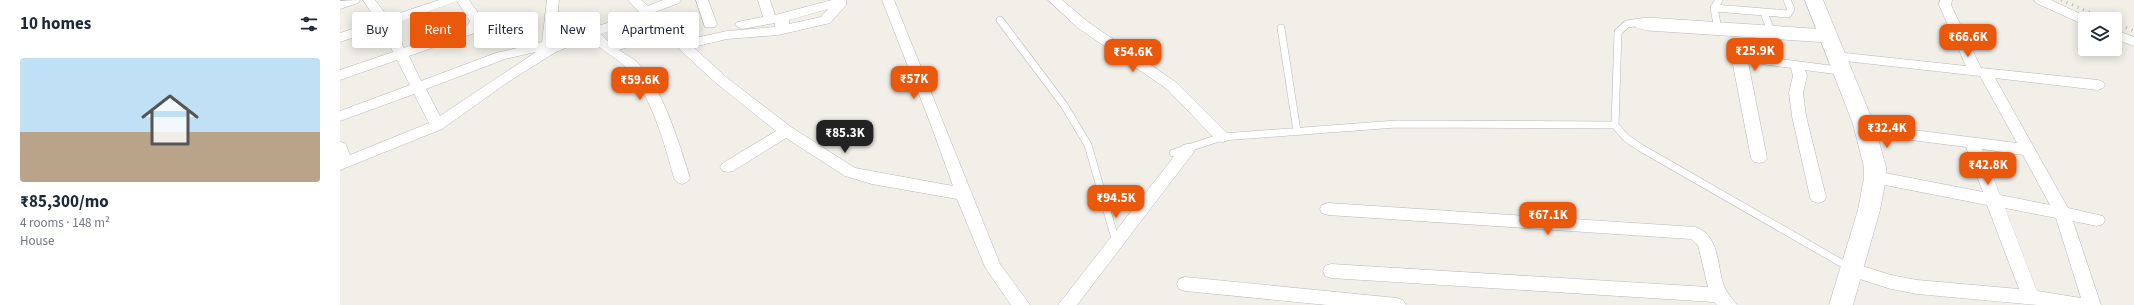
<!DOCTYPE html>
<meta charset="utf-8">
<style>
body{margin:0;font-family:"Source Sans 3",sans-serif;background:#f2f2f3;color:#1f2937;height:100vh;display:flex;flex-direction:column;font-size:15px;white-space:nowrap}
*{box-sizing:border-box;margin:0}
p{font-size:13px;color:#747a83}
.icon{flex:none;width:22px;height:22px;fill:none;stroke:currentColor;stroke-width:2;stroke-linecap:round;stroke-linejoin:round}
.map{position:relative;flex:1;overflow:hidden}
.panel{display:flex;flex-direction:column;background:#fff;width:340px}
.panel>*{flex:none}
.guide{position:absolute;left:12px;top:12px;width:380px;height:36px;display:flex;gap:8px}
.tools{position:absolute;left:1738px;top:12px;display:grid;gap:8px}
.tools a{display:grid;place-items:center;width:44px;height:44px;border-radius:4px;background:#fff;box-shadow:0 2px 10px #0003;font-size:20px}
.price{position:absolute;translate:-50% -34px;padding:0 9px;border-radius:8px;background:#ea580c;color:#fff;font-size:13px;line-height:26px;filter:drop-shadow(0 1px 2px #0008)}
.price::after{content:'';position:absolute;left:50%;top:24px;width:12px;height:9px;margin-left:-6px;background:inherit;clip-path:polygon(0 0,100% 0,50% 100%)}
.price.selected{background:#222;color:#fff}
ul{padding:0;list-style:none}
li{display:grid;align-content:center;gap:8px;height:212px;padding:0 20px}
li+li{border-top:1px solid #e0e1e3}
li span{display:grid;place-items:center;height:124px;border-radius:4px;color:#555}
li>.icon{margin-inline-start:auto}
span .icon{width:72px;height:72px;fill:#fffc;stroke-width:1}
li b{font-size:17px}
h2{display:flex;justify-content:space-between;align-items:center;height:48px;padding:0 20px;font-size:17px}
.chip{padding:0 14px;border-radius:4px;background:#fff;box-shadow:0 2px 10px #0003;font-size:14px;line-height:36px}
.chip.selected{background:#ea580c;color:#fff}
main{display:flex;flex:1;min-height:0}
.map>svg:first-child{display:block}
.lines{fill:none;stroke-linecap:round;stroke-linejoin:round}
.service-casing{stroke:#b5b8bc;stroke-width:8}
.minor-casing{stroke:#b5b8bc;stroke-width:1}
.secondary-casing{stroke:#b6babf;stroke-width:1}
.service{stroke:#fff;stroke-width:7}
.minor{fill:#fff;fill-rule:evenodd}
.secondary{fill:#fff;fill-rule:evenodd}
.rail{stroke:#b6b7b8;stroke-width:3;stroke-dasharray:1 5;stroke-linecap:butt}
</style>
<main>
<section class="panel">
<h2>10 homes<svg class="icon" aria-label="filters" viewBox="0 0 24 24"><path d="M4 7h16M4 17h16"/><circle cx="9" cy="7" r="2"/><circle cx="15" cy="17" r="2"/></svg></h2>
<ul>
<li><span style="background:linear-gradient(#bfe0f5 60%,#b9a48a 0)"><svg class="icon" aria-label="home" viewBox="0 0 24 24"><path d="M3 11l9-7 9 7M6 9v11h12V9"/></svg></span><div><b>₹85,300/mo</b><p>4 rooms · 148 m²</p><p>House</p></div></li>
</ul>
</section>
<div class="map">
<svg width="1794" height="305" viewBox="0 0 1794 305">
<rect width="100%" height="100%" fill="#f1efe8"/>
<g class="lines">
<defs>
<path id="service" d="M1374,8L1448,14L1451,9L1447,0
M1424,13L1432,33
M660,20L724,105L748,145L776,242
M1297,24L1308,27L1488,39
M941,28L957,131
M1378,29L1374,8L1379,0
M1487,33L1307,21L1287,24L1278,32L1275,125L1285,137L1301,148L1510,268
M833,153L882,137L1056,124L1275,125"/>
<path id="minor" d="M20,0L18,3L0,9V1Z
M23,0H35L48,17L99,0H129L144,21V24L137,32L69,56L81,81L156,53L202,42L207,0H219L215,40L218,41L235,33L300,13L288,0H301L308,6L323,0H341L339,3L315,12L346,40L387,31L435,27V23L402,29L395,25L397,22L423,17L418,0H430L435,15L492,0H506V5L490,23L438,35L387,39L353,47L386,77L451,127L515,168L613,186L591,125L542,0H554L660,264L690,305H671L645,267L617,199L532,184L505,176L446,138L393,171L388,172L383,171L380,167L383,163L436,131L376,83L324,35L279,50C285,54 292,58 297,62C322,85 340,146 350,178L347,182L342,184L337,182L334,178C324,142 313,101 289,71C278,57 261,52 250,37L214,53L168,82L102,129L0,170V142L5,143L10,155L89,123L74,94L0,121V111L70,85L57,60L0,80V70L53,52L41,28L0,42V33L37,21ZM117,1L130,21L127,26L64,48L52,25ZM488,9L481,17L449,24V20ZM307,19L317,29L271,44L261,34ZM196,52L100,116L86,89L165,59Z
M356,0H368L377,24L375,27H365Z
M708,0H722L748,22L837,83L887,133L889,137L887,141L882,142L877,141L827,89L738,28Z
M1600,0H1612L1611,5L1641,68L1758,80L1763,82L1765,85L1763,88L1758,90L1655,78L1728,208L1763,216L1765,220L1763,224L1757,226L1733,221L1761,305H1698L1577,294L1551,289L1504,274L1502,269L1504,264L1510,262L1551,275L1577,280L1679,289L1647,205L1535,183L1530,181L1527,177L1530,173L1535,171L1643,192L1626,147L1525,134L1520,133L1518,129L1520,125L1525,124L1677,143L1640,76L1496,60L1491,59L1489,56L1491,53L1496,52L1626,66L1599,5ZM1642,149L1683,155L1710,205L1660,195ZM1665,208L1716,218L1741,298L1697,291Z
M1694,0H1711L1751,19H1745V24L1740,23L1696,3Z
M1775,30L1794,37V46L1775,39Z
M1402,54L1502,67L1507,68L1509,71L1507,74L1502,75L1465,70L1467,76L1463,93L1466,116L1486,197L1484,201L1478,203L1472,201L1470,197L1452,116L1449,93L1453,76L1451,68L1408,62L1427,158L1424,162L1419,163L1414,162L1411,158L1393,65L1397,55Z
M848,144L853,145L855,149L853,153L737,305H718L843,145Z
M988,203L1355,227C1383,236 1375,272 1387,292C1390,297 1394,300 1397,305H1377L1374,302L991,278L985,276L983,271L985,266L991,264L1368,287L1358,245L1351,239L988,215L982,213L980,209L982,205Z
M845,277L1057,298L1063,300L1066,305H987L845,291L839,289L837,284L839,279Z"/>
<path id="secondary" d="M1465,0H1483L1534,124L1546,167V178L1540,210L1513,305H1489L1518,210L1524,178V167L1513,124Z"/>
</defs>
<!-- service casing -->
<use href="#service" class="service-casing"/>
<!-- minor casing -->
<use href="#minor" class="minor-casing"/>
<!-- secondary casing -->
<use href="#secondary" class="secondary-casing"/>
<!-- service -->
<use href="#service" class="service"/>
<!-- minor -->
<use href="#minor" class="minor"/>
<!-- secondary -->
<use href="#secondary" class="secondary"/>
<!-- rail -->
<path class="rail" d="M1721,0L1766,19
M1775,23L1794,31"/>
</g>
</svg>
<div class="tools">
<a><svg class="icon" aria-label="layers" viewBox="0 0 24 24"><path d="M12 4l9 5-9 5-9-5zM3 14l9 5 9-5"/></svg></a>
</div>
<b class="price" style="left:1628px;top:58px">₹66.6K</b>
<b class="price" style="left:1415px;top:72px">₹25.9K</b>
<b class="price" style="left:793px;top:73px">₹54.6K</b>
<b class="price" style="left:574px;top:100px">₹57K</b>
<b class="price" style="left:300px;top:101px">₹59.6K</b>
<b class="price" style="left:1547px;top:149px">₹32.4K</b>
<b class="price selected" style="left:505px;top:154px">₹85.3K</b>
<b class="price" style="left:1648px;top:186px">₹42.8K</b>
<b class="price" style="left:776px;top:219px">₹94.5K</b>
<b class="price" style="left:1208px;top:236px">₹67.1K</b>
<div class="guide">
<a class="chip">Buy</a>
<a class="chip selected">Rent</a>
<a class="chip">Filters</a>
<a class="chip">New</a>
<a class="chip">Apartment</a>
</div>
</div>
</main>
